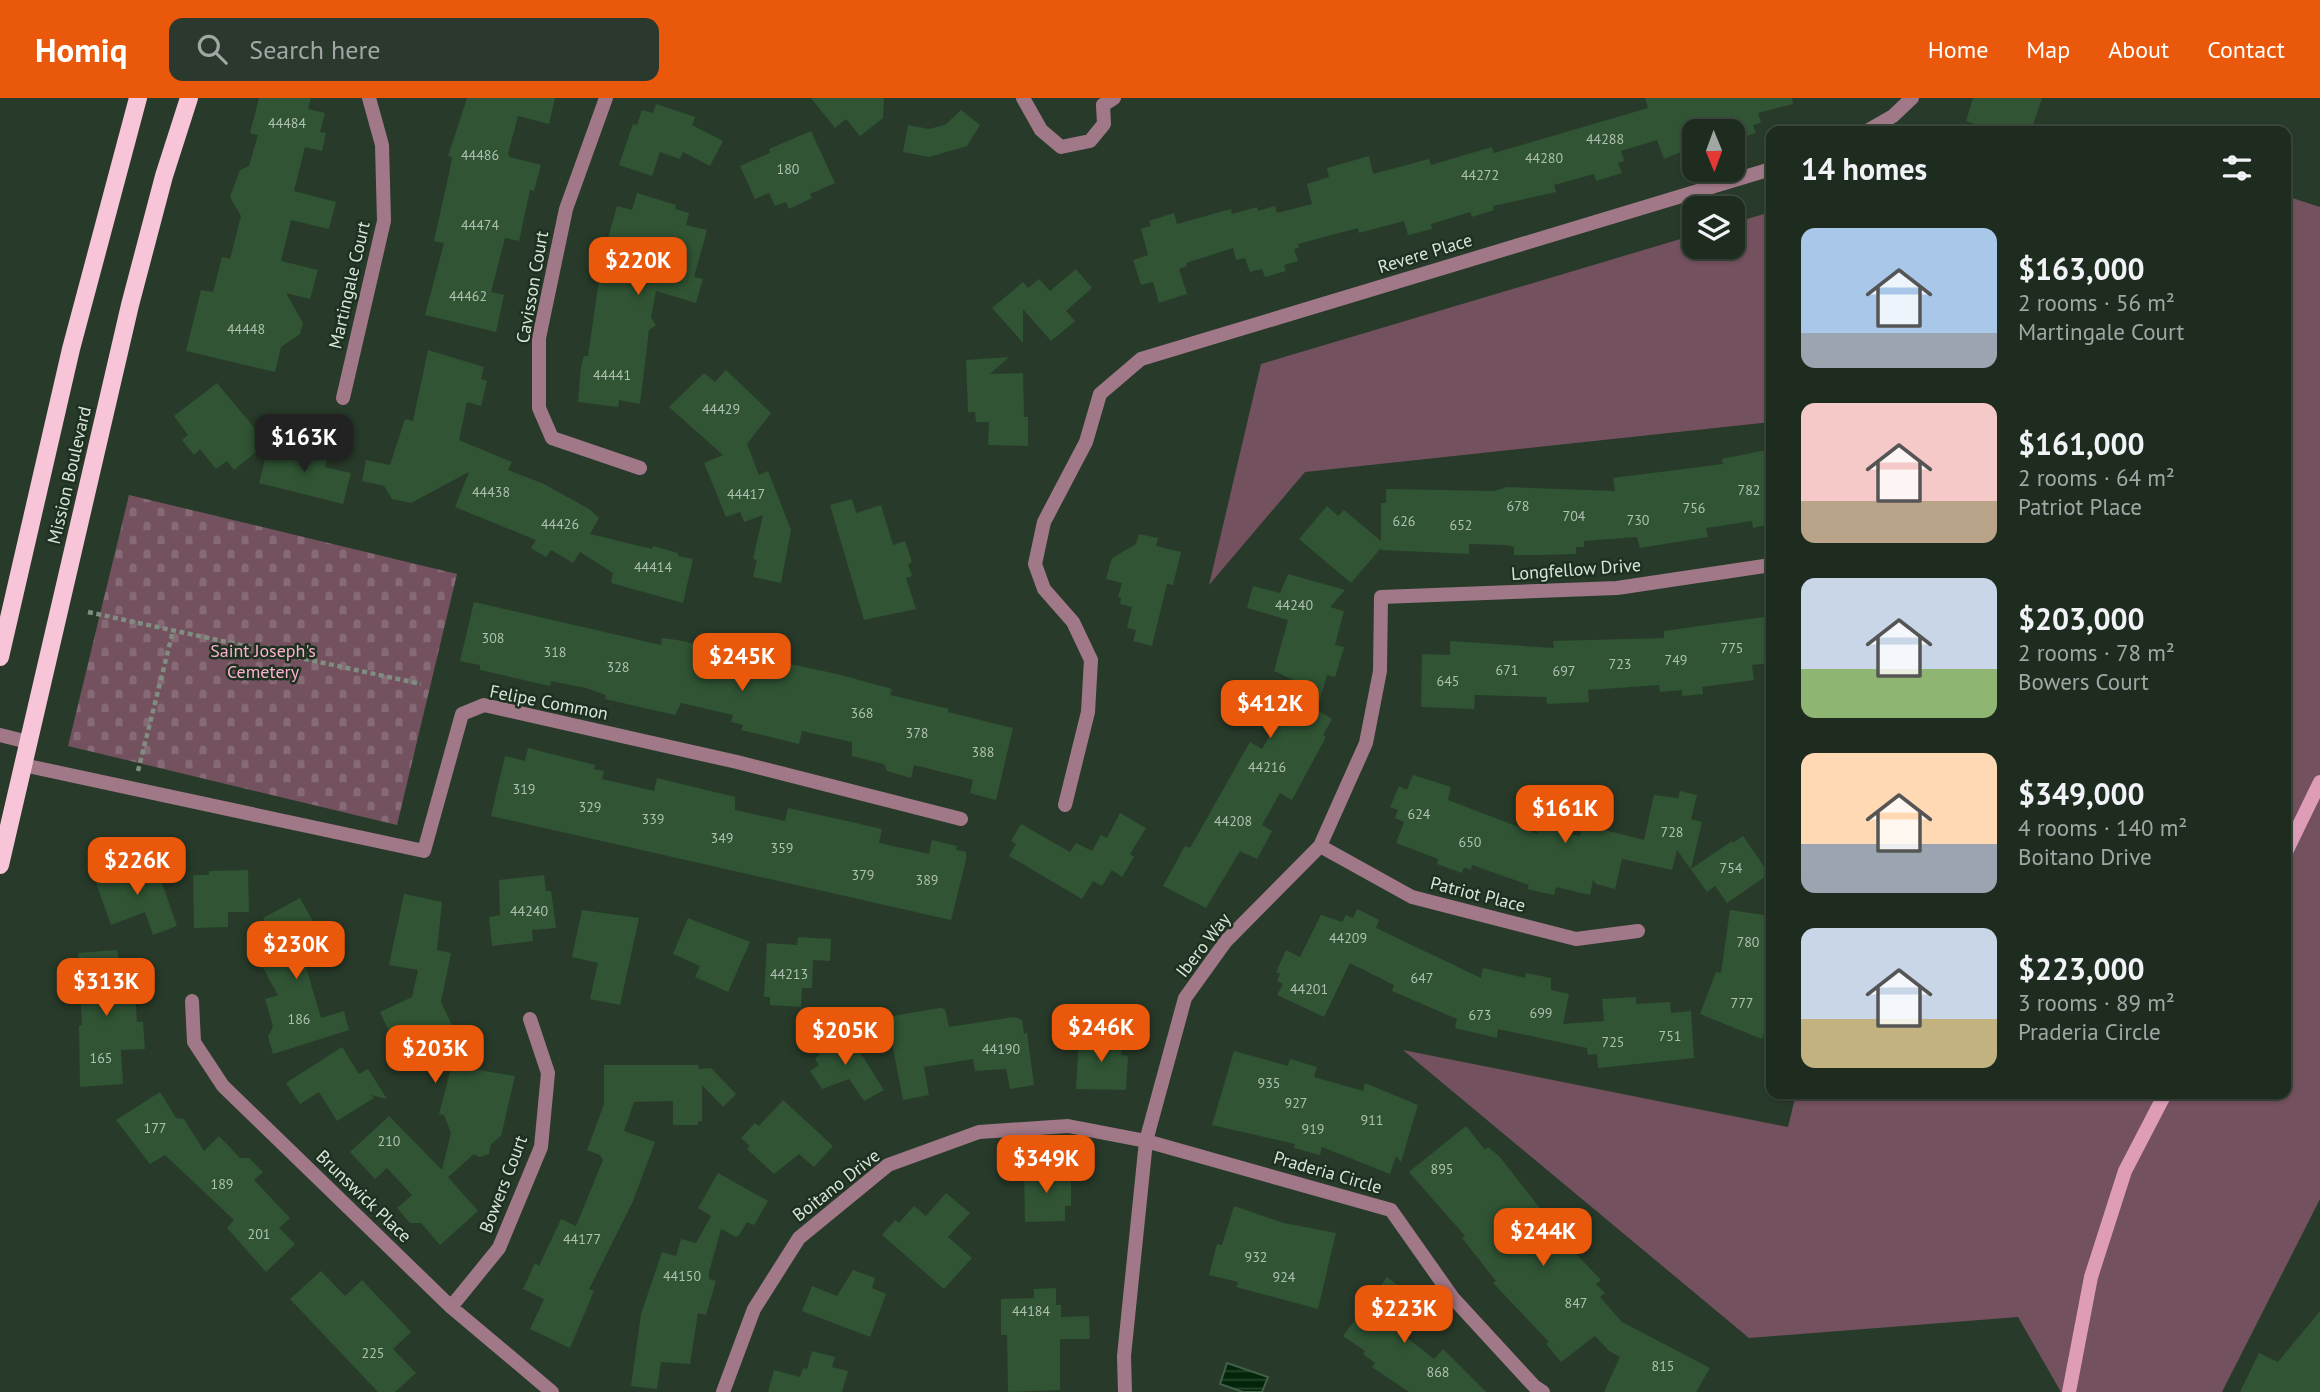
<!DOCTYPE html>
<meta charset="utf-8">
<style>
body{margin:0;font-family:"PT Sans",sans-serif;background:#2b382d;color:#f1f3f6;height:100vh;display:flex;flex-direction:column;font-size:26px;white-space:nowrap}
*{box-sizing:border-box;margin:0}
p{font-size:23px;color:#a1a7a5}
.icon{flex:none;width:38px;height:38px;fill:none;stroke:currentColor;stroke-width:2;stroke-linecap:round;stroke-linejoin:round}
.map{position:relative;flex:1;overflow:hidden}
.details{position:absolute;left:1766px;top:28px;width:525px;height:973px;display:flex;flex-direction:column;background:#1e2c20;border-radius:14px;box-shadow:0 2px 5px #0004,0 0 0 2px #3c483e}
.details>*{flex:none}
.needle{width:46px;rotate:179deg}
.buttons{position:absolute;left:1682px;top:21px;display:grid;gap:14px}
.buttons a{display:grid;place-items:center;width:63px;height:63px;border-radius:14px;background:#1e2c20;box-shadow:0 2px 5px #0004,0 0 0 2px #3c483e;font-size:35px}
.price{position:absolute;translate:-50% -60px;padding:0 16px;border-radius:14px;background:#ea580c;color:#fff;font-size:23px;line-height:46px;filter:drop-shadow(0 2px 4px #0008)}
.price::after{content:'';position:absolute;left:50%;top:42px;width:21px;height:16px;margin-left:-10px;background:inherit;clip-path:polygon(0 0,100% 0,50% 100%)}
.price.current{background:#222;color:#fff}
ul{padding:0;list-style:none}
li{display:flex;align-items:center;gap:21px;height:175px;padding:0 35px}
li span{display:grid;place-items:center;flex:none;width:196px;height:140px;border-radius:14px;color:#555}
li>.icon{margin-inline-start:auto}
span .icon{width:84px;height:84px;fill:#fffc;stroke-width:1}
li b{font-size:30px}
h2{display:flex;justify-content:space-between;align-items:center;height:84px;padding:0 35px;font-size:30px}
header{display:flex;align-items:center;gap:42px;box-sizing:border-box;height:98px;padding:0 35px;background:#ea580c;color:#fff}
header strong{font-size:33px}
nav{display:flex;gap:38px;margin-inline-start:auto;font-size:24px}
.search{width:490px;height:63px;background:#2b382d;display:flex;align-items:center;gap:18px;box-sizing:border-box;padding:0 24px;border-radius:14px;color:#a1a7a5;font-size:26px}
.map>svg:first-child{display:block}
.green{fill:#73515f}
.cemetery{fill:url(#cemetery-stones)}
.water{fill:url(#water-rules);stroke:#435f48;stroke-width:2}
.building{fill:#305434}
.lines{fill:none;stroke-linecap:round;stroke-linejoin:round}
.path{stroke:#7f8e80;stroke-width:4.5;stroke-dasharray:5 3.5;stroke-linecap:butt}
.service{stroke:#a17888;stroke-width:14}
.minor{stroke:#a17888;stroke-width:14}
.secondary{stroke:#de9cb7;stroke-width:14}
.primary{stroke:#f8c4d8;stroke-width:18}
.labels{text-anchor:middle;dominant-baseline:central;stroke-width:5;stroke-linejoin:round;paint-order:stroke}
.number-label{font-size:14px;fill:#afc1b0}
.street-label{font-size:18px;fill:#d9e5da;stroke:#1e3120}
.park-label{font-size:18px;fill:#fdb1d0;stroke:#1e3120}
</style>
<header>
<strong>Homiq</strong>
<div class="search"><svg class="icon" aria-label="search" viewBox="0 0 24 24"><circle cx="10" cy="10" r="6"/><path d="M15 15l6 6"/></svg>Search here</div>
<nav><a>Home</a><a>Map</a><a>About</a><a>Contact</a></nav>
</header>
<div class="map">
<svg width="2320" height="1294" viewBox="0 0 2320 1294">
<defs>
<pattern id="cemetery-stones" width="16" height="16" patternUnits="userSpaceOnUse" patternTransform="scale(1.75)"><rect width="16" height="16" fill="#73515f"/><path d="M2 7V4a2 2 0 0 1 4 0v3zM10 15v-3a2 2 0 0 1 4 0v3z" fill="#866a75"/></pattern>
<pattern id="water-rules" width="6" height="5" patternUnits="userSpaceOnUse" patternTransform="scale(1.75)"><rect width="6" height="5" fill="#03260a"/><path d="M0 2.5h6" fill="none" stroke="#27452d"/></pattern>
</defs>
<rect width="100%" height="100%" fill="#283b2a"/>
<!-- green -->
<path class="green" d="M2286,98L2320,109V1101L2222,1294H2061L2018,1219L1749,1240L1403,952L1788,1029L1796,996H2286Z
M1771,114V324L1305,374L1209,487L1261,266L1694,137V149H1732L1733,125Z"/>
<!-- cemetery -->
<path class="cemetery" d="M129,397L457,476L397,727L68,648Z"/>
<!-- water -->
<path class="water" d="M1227,1265L1268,1279L1262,1294H1243L1220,1286Z"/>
<!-- building -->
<path class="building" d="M259,0H311L308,11L325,15L320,34L326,35L322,53L305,49L294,93L336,104L329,131L291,122L281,163L318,172L310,201L286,195L303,225L300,236L281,249L275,274L186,253L201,192L213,194L222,159L230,161L241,118L230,99L240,72L249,68L258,37L250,35Z
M467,0H555L549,26L518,18L508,56L510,59L541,67L534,93L530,92L519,143L505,140L491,194L504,197L496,234L425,217L444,145L434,143L450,71L452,59L448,58Z
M811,0H884L883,20L860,38L846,21L835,30Z
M1645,0H1792L1793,6L1758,15L1761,25L1753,27L1756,35L1732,42V33H1689L1693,49L1664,61L1657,42L1621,53L1624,63L1618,65L1622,75L1596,83L1594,76L1554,87L1556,94L1493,108L1494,112L1472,119L1470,114L1431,126L1432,131L1408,137L1404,123L1359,135L1358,130L1298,146L1299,150L1294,151L1298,163L1284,167L1286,173L1265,179L1262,171L1250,174L1245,160L1236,162L1233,150L1186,165L1187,168L1179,171L1187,196L1159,205L1153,184L1141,187L1133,162L1148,157L1141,131L1151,128L1149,123L1174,115L1177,126L1231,111L1232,116L1257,109L1258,113L1275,108L1277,115L1312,106L1307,86L1329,79L1327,70L1369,58L1373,76L1429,61L1431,67L1492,49L1494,55L1648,10Z
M1973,0H2042L2031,33H2009L1993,28L1992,32L1966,23Z
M656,6L695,19L692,27L723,43L710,68L683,54L680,61L660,54L652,78L619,67L633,26L637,27L642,12L653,15Z
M961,12L980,27L967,48L929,59L903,54L908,27L929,31L945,27Z
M811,33L835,85L810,96L812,100L789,111L786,104L775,108L769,95L755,101L740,68L770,55L769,51Z
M637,95L676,107L675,111L689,115L686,127L707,132L694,179L703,181L696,205L656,193L651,220L656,227L649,232L640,306L619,302L618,309L578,304L581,268L584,258H588L599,182L648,155L607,144L617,108L632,112Z
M1076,171L1092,190L1066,213L1075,223L1051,243L1023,211V245L992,210L1023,184L1028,190L1039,181L1050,193Z
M428,252L484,269L481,281L487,283L481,308L467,304L459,342L512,364L508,372L544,386L589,411L599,420L590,436L652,451L653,448L678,455V458L693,461L683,505L611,485L613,475L580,454L573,465L551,452L546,459L531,450L536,442L455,409L469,374L411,405L392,401L384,388L362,383L366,362L390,367L405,321L413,323Z
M1009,259L990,276L1023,275L1024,319H1028V348L988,347L989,324H976L975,314H968L966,262Z
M726,272L771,315L747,346L759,377L768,373L791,432L781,485L753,479L757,462L753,461L763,417L744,424L740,414L726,419L704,365L723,357L669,309L704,275L715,284Z
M217,285L267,345L234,372L227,363L216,371L200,351L194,357L182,342L188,337L174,318Z
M269,346L327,360L325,369L351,375L343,406L259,385Z
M1771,351V426L1753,430L1752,423L1706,430L1708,439L1640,450L1637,439L1584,443V449H1576V456L1541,457H1514V449L1506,447L1469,446V456L1381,452V450L1351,485L1299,441L1327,408L1338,418L1344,412L1381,443V405H1386V391L1494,393L1507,389L1615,393L1613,380L1723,366L1722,361Z
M852,401L856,415L881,407L893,447L905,443L912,464L908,466L912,478L906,480L916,511L864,522L830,407Z
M1139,436L1158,440L1156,448L1181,454L1173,487L1167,486L1152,548L1133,543L1136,532L1127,530L1132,509L1120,506L1121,500L1118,499L1122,485L1106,481L1112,460L1136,446Z
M1288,476L1345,492L1330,509L1344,513L1335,547L1344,549L1335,579L1327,577L1317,612L1332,621L1323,637L1326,639L1292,702L1280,695L1262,727L1272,733L1257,761L1240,753L1206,810L1163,788L1185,748L1190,750L1250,644L1262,651L1300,585L1274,573L1288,522L1247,510L1253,488L1280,495Z
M474,504L661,547L662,540L677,542L837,576L892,591L890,597L949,611L948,614L1013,630L996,702L970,695L973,682L954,677L914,667L911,680L887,673L884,666L852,658V644L802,633L799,646L741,632L743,627L731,624L733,617L681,605L675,617L605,601L606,597L586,590L551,583L550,588L480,572V567L460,563Z
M1771,518V565L1752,567L1754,582L1702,589L1703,596L1682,598V592L1660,594L1659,587L1588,592L1589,604L1547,606L1546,599L1475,597L1474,611L1421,609L1422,556L1450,557V543L1554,550L1553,543L1664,540V533Z
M528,650L595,667L594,671L604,673L602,681L654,693L657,680L735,699V712L785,723L788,710L847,723L882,731L879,745L929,756L932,742L957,748L956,752L966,754V762L951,822L491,718L505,658L525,663Z
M1413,677L1451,689L1448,702L1537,736L1538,729L1580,738L1582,730L1592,733L1593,729L1644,742L1654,697L1678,700L1680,693L1697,697L1691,721L1702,724L1691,771L1732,743L1733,745L1743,738L1769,776L1727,805L1715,788L1707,794L1677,752L1672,772L1622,761L1615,791L1596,786L1593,782L1590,797L1556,789L1554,797L1527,791L1529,787L1472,767L1471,772L1464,769L1462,775L1437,766L1438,761L1396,745L1404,724L1395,720L1398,712L1390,709L1399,688L1407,692Z
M1120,715L1146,730L1130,756L1134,759L1122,779L1112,772L1102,788L1093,783L1082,801L1009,758L1016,746L1011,743L1021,726L1070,754L1076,745L1092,753L1101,737L1107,740Z
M155,765L177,828L153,837L145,814L111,827L96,785L104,782L101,776L126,768L129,775Z
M248,772L249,814H228V829L194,830L193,777H209V773Z
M544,777L546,793H551L556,830L532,832L533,843L492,848L489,819L500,817L499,782Z
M404,796L442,804L437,852L451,855L441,904L473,971L515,978L501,1038L491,1046L489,1056L479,1059L474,1056L448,1079L478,1113L440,1147L421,1125H410L397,1110L412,1097L387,1070L375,1081L350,1054L389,1018L442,1072L451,1035L444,1017L439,1016L455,955L431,966L425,954L412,960L400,936L392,940L380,914L412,899L418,872L389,867Z
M300,800L322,840L327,854L305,866L321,920L344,913L349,932L273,956L268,938L273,929L265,901L278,897L258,861L279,849L263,820Z
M1357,811L1379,822L1376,830L1481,880L1483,870L1525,880L1526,875L1551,880V892L1569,896L1563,926L1604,923L1602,901L1636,899V906L1670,904L1671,915L1691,913L1694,960L1598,970L1597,956L1588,957L1587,950L1498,931L1497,940L1455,930L1457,921L1392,893L1394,887L1350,865L1324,919L1277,897L1283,886L1277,883L1280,876L1276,874L1286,852L1300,859L1321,817L1342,824L1346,817L1353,820Z
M582,812L639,820L620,907L590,901L598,865L572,859Z
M1730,812L1771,818V918L1762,941L1700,916L1716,874L1721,875Z
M688,820L750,844L728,894L695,879L700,868L673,856Z
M798,839L831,841L830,863L813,862L812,890H802L801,909L770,907V899H764L767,845L797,847Z
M117,852L121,875L134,874L137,924H143L145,951L121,952L123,986L80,989L79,928L82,927L78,855Z
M940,910L945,911L949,929L1014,919L1022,922L1024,936L1027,935L1034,987L1010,991L1006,971L975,973L973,961L924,969L929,997L903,1002L887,919Z
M846,932L884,992L864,1003L849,981L822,991L810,973L819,967L815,961L820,955L816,951Z
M1079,938L1122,941L1121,957L1128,958L1126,992L1076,991Z
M342,949L359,976L368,971L387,1001L371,997L374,1000L337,1023L319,994L300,1006L286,985Z
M1234,953L1288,968L1290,961L1317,969L1314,979L1363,993L1365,985L1418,1007L1401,1064L1396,1058L1390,1076L1322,1049L1320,1057L1294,1050L1295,1046L1212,1027Z
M604,967H698L699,971L711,970L736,996L723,1009L702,987V1023H698V1027H673V1003L634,1004L624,1033L655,1044L633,1103L589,1191L594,1193L570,1250L530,1231L544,1201L523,1191L535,1165L539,1168L561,1121L576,1128L603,1062L600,1057L587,1052L604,1006Z
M160,994L176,1020L184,1021L204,1053L219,1038L240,1060H249L263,1074L254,1082L290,1120L279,1130L295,1146L266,1174L227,1130L234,1122L165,1057L150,1066L116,1022Z
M783,1002L833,1048L814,1069L799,1056L774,1076L747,1051L750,1048L741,1040L755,1025L759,1028Z
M1466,1028L1485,1052L1488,1049L1499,1058L1543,1114L1539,1117L1601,1182L1596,1186L1605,1195L1600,1199L1622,1224L1710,1270L1696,1294H1604L1620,1259L1609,1253L1595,1238L1561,1264L1546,1246L1549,1244L1493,1185L1496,1183L1462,1140L1465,1138L1409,1074Z
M1024,1071L1052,1072V1074L1071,1076V1108H1065V1123L1025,1124Z
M718,1075L768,1103L754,1127L747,1124L739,1137L736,1139L721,1131L709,1174V1181L716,1183L706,1217L698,1215L690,1266L661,1264L657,1291L631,1288L641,1216L662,1154L676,1158L681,1141L696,1145L711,1118L698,1110Z
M946,1095L970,1115L948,1139L972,1160L944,1191L882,1137L895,1122L899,1125L914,1108L926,1118Z
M1234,1108L1284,1125L1336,1135L1318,1211L1236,1189L1238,1184L1209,1177L1217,1146L1222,1147Z
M853,1172L875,1180L872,1190L886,1196L870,1239L802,1213L812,1188L837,1198Z
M321,1173L345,1198L362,1182L411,1234L393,1251L416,1275L395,1294H378L290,1201Z
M1387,1179L1425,1209L1406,1236L1407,1240L1434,1261L1443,1251L1486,1294H1409L1372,1269L1375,1265L1363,1256L1365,1253L1343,1238Z
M1056,1190V1207H1061V1219L1089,1218L1090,1241H1060V1292L1008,1294L1007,1237H1001V1201L1034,1200V1191Z
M2320,1213V1294H2240L2259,1255L2278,1264Z
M812,1253L835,1259L832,1269L848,1273L842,1294H768L774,1272L800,1279L803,1270L807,1271Z"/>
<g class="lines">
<!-- path -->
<path class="path" d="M88,514L421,586
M138,673L173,533"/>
<!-- service -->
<path class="service" d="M1023,0L1041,32L1061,49L1090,43L1104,26L1103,7"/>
<!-- minor -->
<path class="minor" d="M606,0L566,111L539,240V310L552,340L640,370
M1103,7L1114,0
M1867,33L1893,18L1912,0
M343,300L384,123L382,47L369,0
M0,637L28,644
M23,667L424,753L462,616L484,607L737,664L961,721
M1065,707L1088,614L1091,562L1073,524L1044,491L1035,466L1044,424L1086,344L1100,296L1141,261L1771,71
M1320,748L1412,799L1576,841L1638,833
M192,903L194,944L223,988L451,1209L552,1294
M451,1209L499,1150L541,1049L548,975L530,921
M723,1294L754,1211L799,1140L888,1067L979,1034L1068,1028L1146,1043L1391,1112L1453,1200L1534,1288L1543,1294
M1125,1294L1124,1258L1146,1043L1185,900L1226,843L1320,748L1366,645L1380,573L1381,499L1617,490L1771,467"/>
<!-- secondary -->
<path class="secondary" d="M2286,754L2320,684
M2069,1294L2091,1179L2125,1073L2165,996"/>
<!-- primary -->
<path class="primary" d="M0,559L71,251L138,0
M0,767L130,207L164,78L189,0"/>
</g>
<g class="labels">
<!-- number labels -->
<g class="number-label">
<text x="287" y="25">44484</text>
<text x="1605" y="41">44288</text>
<text x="480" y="57">44486</text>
<text x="1544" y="60">44280</text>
<text x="788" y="71">180</text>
<text x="1480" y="77">44272</text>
<text x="480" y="127">44474</text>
<text x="468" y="198">44462</text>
<text x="246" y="231">44448</text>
<text x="612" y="277">44441</text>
<text x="721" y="311">44429</text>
<text x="1749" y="392">782</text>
<text x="491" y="394">44438</text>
<text x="746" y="396">44417</text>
<text x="1518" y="408">678</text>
<text x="1694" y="410">756</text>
<text x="1574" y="418">704</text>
<text x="1638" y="422">730</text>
<text x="1404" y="423">626</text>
<text x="560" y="426">44426</text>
<text x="1461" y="427">652</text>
<text x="653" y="469">44414</text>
<text x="1294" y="507">44240</text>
<text x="493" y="540">308</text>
<text x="1732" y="550">775</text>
<text x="555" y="554">318</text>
<text x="1676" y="562">749</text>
<text x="1620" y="566">723</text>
<text x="618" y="569">328</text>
<text x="1507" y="572">671</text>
<text x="1564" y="573">697</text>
<text x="1448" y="583">645</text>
<text x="862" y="615">368</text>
<text x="917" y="635">378</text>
<text x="983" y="654">388</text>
<text x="1267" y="669">44216</text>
<text x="524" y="691">319</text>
<text x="590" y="709">329</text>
<text x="1419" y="716">624</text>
<text x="653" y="721">339</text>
<text x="1233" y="723">44208</text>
<text x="1672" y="734">728</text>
<text x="722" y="740">349</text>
<text x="1470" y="744">650</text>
<text x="782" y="750">359</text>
<text x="1731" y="770">754</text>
<text x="863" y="777">379</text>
<text x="927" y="782">389</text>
<text x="529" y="813">44240</text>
<text x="1348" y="840">44209</text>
<text x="1748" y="844">780</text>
<text x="789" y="876">44213</text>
<text x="1422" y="880">647</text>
<text x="1309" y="891">44201</text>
<text x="1742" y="905">777</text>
<text x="1541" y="915">699</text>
<text x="1480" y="917">673</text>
<text x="299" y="921">186</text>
<text x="1670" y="938">751</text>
<text x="1613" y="944">725</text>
<text x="1001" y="951">44190</text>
<text x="101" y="960">165</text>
<text x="1269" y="985">935</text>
<text x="1296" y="1005">927</text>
<text x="1372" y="1022">911</text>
<text x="155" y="1030">177</text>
<text x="1313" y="1031">919</text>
<text x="389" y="1043">210</text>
<text x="1442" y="1071">895</text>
<text x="222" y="1086">189</text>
<text x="259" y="1136">201</text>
<text x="582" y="1141">44177</text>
<text x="1256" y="1159">932</text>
<text x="682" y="1178">44150</text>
<text x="1284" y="1179">924</text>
<text x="1576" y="1205">847</text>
<text x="1031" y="1213">44184</text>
<text x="373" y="1255">225</text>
<text x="1663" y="1268">815</text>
<text x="1438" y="1274">868</text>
</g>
<!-- street labels -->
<g class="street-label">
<text transform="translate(1425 155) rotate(-17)">Revere Place</text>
<text transform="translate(349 187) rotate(-77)">Martingale Court</text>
<text transform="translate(532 189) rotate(-80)">Cavisson Court</text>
<text transform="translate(69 377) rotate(-77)">Mission Boulevard</text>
<text transform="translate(1576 471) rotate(-4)">Longfellow Drive</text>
<text transform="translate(549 604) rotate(11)">Felipe Common</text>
<text transform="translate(1478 796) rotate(14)">Patriot Place</text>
<text transform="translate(1203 847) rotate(-52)">Ibero Way</text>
<text transform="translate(1328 1074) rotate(16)">Praderia Circle</text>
<text transform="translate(503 1086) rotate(-69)">Bowers Court</text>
<text transform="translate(836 1087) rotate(-38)">Boitano Drive</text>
<text transform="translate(364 1098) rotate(44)">Brunswick Place</text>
</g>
<!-- park labels -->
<g class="park-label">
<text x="263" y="552">Saint Joseph's<tspan x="263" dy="21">Cemetery</tspan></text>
</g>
</g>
</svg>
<div class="buttons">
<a><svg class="needle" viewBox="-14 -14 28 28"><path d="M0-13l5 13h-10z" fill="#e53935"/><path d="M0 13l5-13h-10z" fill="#a1a7a5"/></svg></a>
<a><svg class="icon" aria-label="layers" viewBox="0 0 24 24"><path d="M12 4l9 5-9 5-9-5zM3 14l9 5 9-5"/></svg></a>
</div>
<b class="price" style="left:638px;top:199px">$220K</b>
<b class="price current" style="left:304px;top:376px">$163K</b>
<b class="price" style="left:742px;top:595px">$245K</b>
<b class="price" style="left:1270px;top:642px">$412K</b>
<b class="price" style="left:1565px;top:747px">$161K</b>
<b class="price" style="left:137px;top:799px">$226K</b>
<b class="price" style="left:296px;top:883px">$230K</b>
<b class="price" style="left:106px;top:920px">$313K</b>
<b class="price" style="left:1101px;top:966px">$246K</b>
<b class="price" style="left:845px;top:969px">$205K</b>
<b class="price" style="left:435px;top:987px">$203K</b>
<b class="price" style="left:1046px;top:1097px">$349K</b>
<b class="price" style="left:1543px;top:1170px">$244K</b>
<b class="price" style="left:1404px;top:1247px">$223K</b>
<section class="details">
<h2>14 homes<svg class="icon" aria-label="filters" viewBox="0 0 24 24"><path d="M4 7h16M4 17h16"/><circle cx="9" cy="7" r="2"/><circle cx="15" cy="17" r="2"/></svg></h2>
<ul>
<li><span style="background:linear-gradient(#a9c7e8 75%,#9aa5b1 0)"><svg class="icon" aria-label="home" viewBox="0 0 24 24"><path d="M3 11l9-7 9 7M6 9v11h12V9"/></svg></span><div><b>$163,000</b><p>2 rooms · 56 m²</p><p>Martingale Court</p></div></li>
<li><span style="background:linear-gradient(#f6c9c9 70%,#b9a48a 0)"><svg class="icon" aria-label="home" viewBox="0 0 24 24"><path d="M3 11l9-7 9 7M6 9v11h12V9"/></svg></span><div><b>$161,000</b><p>2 rooms · 64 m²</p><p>Patriot Place</p></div></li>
<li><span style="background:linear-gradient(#c9d6e8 65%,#8fb573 0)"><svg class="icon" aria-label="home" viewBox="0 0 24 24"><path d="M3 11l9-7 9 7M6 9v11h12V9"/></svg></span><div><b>$203,000</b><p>2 rooms · 78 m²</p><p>Bowers Court</p></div></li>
<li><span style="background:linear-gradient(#ffd9b3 65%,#9aa5b1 0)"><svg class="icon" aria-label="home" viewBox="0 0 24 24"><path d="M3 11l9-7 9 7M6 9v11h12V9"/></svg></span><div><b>$349,000</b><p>4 rooms · 140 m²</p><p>Boitano Drive</p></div></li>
<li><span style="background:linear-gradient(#c9d6e8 65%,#c2b280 0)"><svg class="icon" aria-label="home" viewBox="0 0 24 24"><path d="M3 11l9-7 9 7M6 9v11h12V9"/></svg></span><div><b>$223,000</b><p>3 rooms · 89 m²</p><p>Praderia Circle</p></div></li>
</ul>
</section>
</div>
